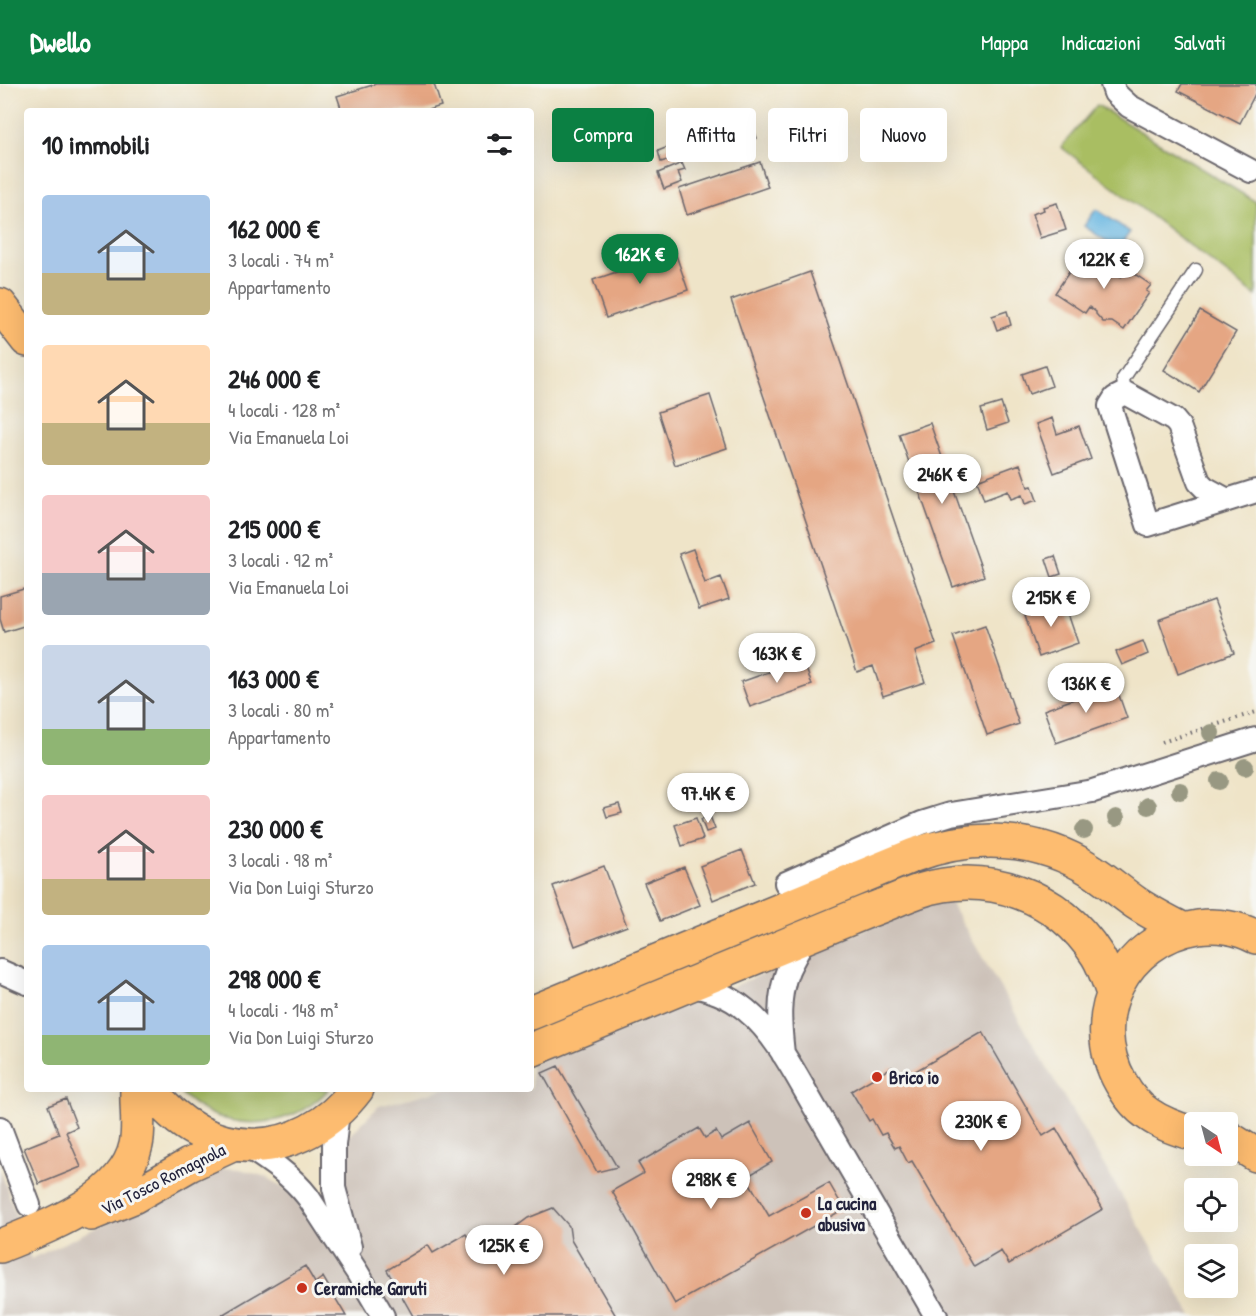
<!DOCTYPE html>
<html lang="it">
<meta charset="utf-8">
<style>
body{margin:0;font-family:"Patrick Hand",sans-serif;background:#f2f2f2;color:#202124;height:100vh;display:flex;flex-direction:column;font-size:22px;white-space:nowrap}
*{box-sizing:border-box;margin:0}
p{font-size:20px;color:#757577}
.icon{flex:none;width:33px;height:33px;fill:none;stroke:currentColor;stroke-width:2;stroke-linecap:round;stroke-linejoin:round}
.map{position:relative;flex:1;overflow:hidden}
.drawer{position:absolute;left:24px;top:24px;width:510px;height:984px;display:flex;flex-direction:column;background:#fff;border-radius:6px;box-shadow:0 6px 24px #0002}
.drawer>*{flex:none}
.hud{position:absolute;left:552px;top:24px;width:570px;height:54px;display:flex;gap:12px}
.needle{width:39px;rotate:144deg}
.buttons{position:absolute;left:1184px;top:1028px;display:grid;gap:12px}
.buttons a{display:grid;place-items:center;width:54px;height:54px;border-radius:6px;background:#fff;box-shadow:0 6px 24px #0002;font-size:30px}
.price{position:absolute;translate:-50% -51px;padding:0 14px;border-radius:21px;background:#fff;color:#222;font-size:20px;line-height:39px;filter:drop-shadow(0 2px 3px #0008)}
.price::after{content:'';position:absolute;left:50%;top:36px;width:18px;height:14px;margin-left:-9px;background:inherit;clip-path:polygon(0 0,100% 0,50% 100%)}
.price.selected{background:#0b8043;color:#fff}
ul{padding:0;list-style:none}
li{display:flex;align-items:center;gap:18px;height:150px;padding:0 18px}
li span{display:grid;place-items:center;flex:none;width:168px;height:120px;border-radius:6px;color:#555}
li>.icon{margin-inline-start:auto}
span .icon{width:72px;height:72px;fill:#fffc;stroke-width:1}
li b{font-size:26px}
h2{display:flex;justify-content:space-between;align-items:center;height:72px;padding:0 18px;font-size:26px}
.tag{padding:0 21px;border-radius:6px;background:#fff;box-shadow:0 6px 24px #0002;font-size:21px;line-height:54px}
.tag.selected{background:#0b8043;color:#fff}
header{display:flex;align-items:center;gap:36px;box-sizing:border-box;height:84px;padding:0 30px;background:#0b8043;color:#fff}
header strong{font-size:28px}
nav{display:flex;gap:33px;margin-inline-start:auto;font-size:21px}
.map>svg:first-child{display:block}
.industrial{fill:#cdc2b9}
.green{fill:#a9be62;stroke:#66704e;stroke-width:1.5}
.water{fill:#66b6e1;stroke:#446c8e;stroke-width:1.5}
.building{fill:#e5a683}
.lines{fill:none;stroke-linecap:round;stroke-linejoin:round}
.service-casing{stroke:#6a666c;stroke-width:15}
.minor-casing{stroke:#6a666c;stroke-width:26}
.primary-casing{stroke:#6a666c;stroke-width:36}
.path{stroke:#6a666c;stroke-width:4;stroke-dasharray:1.5 4.5;stroke-linecap:butt}
.service{stroke:#fff;stroke-width:12}
.minor{stroke:#fff;stroke-width:22}
.primary{stroke:#fdbc6f;stroke-width:33}
.tree{fill:#989882}
.poi-dot{fill:#c8321e;stroke:#f6f6f2;stroke-width:2}
.labels{text-anchor:middle;dominant-baseline:central;stroke-width:6;stroke-linejoin:round;paint-order:stroke}
.poi-label{font-size:18px;font-weight:bold;fill:#22223b;stroke:#f6f6f2;text-anchor:start}
.street-label{font-size:18px;fill:#22223b;stroke:#f6f6f2}
</style>
<header>
<strong>Dwello</strong>
<nav><a>Mappa</a><a>Indicazioni</a><a>Salvati</a></nav>
</header>
<div class="map">
<svg width="1256" height="1232" viewBox="0 0 1256 1232">
<rect width="100%" height="100%" fill="#f6f6f2"/>
<filter id="ink" filterUnits="userSpaceOnUse"><feTurbulence type="fractalNoise" baseFrequency=".0167" numOctaves="2"/><feDisplacementMap in="SourceGraphic" scale="12" xChannelSelector="R" yChannelSelector="G"/><feConvolveMatrix kernelMatrix="1 2 1 2 8 2 1 2 1" color-interpolation-filters="sRGB"/></filter>
<filter id="wash" filterUnits="userSpaceOnUse"><feTurbulence type="fractalNoise" baseFrequency=".008" numOctaves="4" result="noise"/><feDisplacementMap in="SourceGraphic" scale="24" xChannelSelector="R" yChannelSelector="G"/><feGaussianBlur stdDeviation="1.35" result="paint"/><feColorMatrix in="noise" values="0 0 0 0 0 0 0 0 0 0 0 0 0 0 0 0 0 1.4 0 .05"/><feComposite in="paint" operator="in"/></filter>
<g filter="url(#wash)">
<rect width="100%" height="100%" fill="#efe4c8"/>
<!-- industrial -->
<path class="industrial" d="M946,811L1192,1232H0V1085L31,1175L164,1111L208,1087L222,1084L240,1085L266,1093L336,1137L348,1053L379,1022L444,1005H531V980L718,909Z"/>
<!-- green -->
<path class="green" d="M1097,21L1256,118V212L1061,63Z
M177,1005H329C288,1050 217,1050 177,1005Z"/>
<!-- water -->
<path class="water" d="M1096,125L1130,148L1118,165L1084,142Z"/>
<g id="blocks">
<!-- building -->
<path class="building" d="M376,0H434L441,22L425,27H342L337,12Z
M1182,0H1256V8L1240,39L1178,7Z
M725,39L732,63L715,68L707,45Z
M752,40L757,54L742,60L737,46Z
M673,61L677,73L661,78L658,67Z
M760,78L768,103L687,131L679,105Z
M682,79L685,86L678,88L682,98L664,105L658,89Z
M1057,119L1066,146L1040,154L1032,130L1044,126L1043,123Z
M1085,164L1113,183L1112,186L1121,193L1127,185L1151,201L1146,207L1149,209L1124,246L1112,238H1103L1096,230V228L1089,223L1085,229L1055,209Z
M675,168L688,206L606,234L593,196Z
M810,188L936,560L915,568L925,598L883,612L873,582L857,588L731,216Z
M1007,227L1011,241L997,246L992,232Z
M1200,227L1236,248L1199,308L1164,286Z
M1045,282L1052,302L1029,310L1022,290Z
M710,311L727,364L675,381L658,328Z
M1001,319L1008,339L987,346L981,325Z
M1052,334L1057,350L1079,342L1091,375L1054,389L1036,340Z
M930,339L984,492L953,503L899,350Z
M1020,380L1028,403L1032,402L1037,416L1025,420L1022,411L1011,415L1008,407L984,416L977,396Z
M693,465L705,499L721,493L729,515L699,525L679,470Z
M1055,472L1061,490L1052,493L1046,475Z
M27,504V541L4,548L0,535V512Z
M1063,515L1078,559L1039,573L1024,529Z
M1214,516L1234,569L1178,590L1159,536Z
M985,541L1019,640L987,651L953,552Z
M1143,557L1148,570L1122,581L1116,568Z
M803,576L812,601L750,623L741,598Z
M1115,600L1127,634L1056,659L1044,626Z
M619,720L622,729L607,733L604,724Z
M710,732L715,745L706,748L701,735Z
M696,734L703,755L682,762L675,741Z
M742,766L755,799L713,816L700,782Z
M604,782L627,842L575,862L553,802Z
M684,783L700,821L660,837L644,799Z
M983,948L1043,1052L1056,1044L1103,1125L1009,1180L1001,1167L974,1183L912,1077L908,1079L899,1062L895,1064L886,1049L881,1051L872,1035L869,1037L851,1007L892,983L900,996Z
M558,982L617,1083L597,1088L542,989Z
M66,1015L77,1043L66,1048L81,1083L39,1100L24,1064L59,1050L48,1022Z
M750,1039L772,1078L746,1093L769,1132L829,1099L844,1125L675,1220L612,1107L644,1089L638,1079L699,1044L705,1054L716,1047L721,1056Z
M553,1124L569,1142L571,1156L616,1232H413L387,1186L428,1161L433,1169L466,1150L477,1168L493,1152L509,1148L528,1134Z
M305,1182L315,1199L323,1193L346,1232H220Z"/>
</g>
</g>
<g filter="url(#ink)">
<use href="#blocks" fill-opacity="0" stroke="#6a666c" stroke-width="1.5"/>
<g class="lines">
<defs>
<path id="service" d="M1125,309L1123,295L1196,186"/>
<path id="minor" d="M1112,0L1115,9L1129,22L1251,87
M1227,416L1205,404L1199,398L1179,342L1174,336L1125,309L1115,314L1110,322L1148,441L1256,407
M786,799L922,739L951,730L1093,707L1256,655
M0,887L27,899
M688,901C710,905 728,911 746,926C779,953 799,998 821,1034C860,1100 898,1166 936,1232
M783,970C780,942 777,913 788,886C793,875 800,864 805,853
M338,1028L334,1061V1104L350,1163
M0,1044L29,1121
M245,1061C268,1076 291,1091 308,1113L357,1188L383,1232"/>
<path id="primary" d="M0,221L27,256
M531,929L914,771C972,750 1037,751 1091,786C1107,796 1120,808 1136,819C1151,829 1167,837 1184,846
M531,966L868,827C885,821 902,813 919,807C987,785 1059,811 1097,871C1104,882 1108,896 1113,909
M150,1005C206,1081 301,1079 357,1005
M1194,1050C1177,1045 1162,1040 1148,1030C1137,1023 1128,1011 1121,999C1083,933 1124,855 1198,843C1217,840 1239,844 1256,853
M1227,1053L1256,1071
M91,1130L133,1113L189,1081L234,1060
M0,1162C46,1143 124,1116 136,1061C140,1042 136,1023 137,1005"/>
</defs>
<!-- service casing -->
<use href="#service" class="service-casing"/>
<!-- minor casing -->
<use href="#minor" class="minor-casing"/>
<!-- primary casing -->
<use href="#primary" class="primary-casing"/>
<!-- path -->
<path class="path" d="M1162,658L1256,628"/>
<!-- service -->
<use href="#service" class="service"/>
<!-- minor -->
<use href="#minor" class="minor"/>
<!-- primary -->
<use href="#primary" class="primary"/>
</g>
<!-- trees -->
<g class="tree">
<circle cx="1211" cy="649" r="9"/>
<circle cx="1245" cy="683" r="9"/>
<circle cx="1219" cy="697" r="9"/>
<circle cx="1180" cy="707" r="9"/>
<circle cx="1148" cy="722" r="9"/>
<circle cx="1116" cy="734" r="9"/>
<circle cx="1084" cy="746" r="9"/>
</g>
</g>
<!-- markers -->
<g class="poi-dot">
<circle cx="877" cy="993" r="6"/>
<circle cx="806" cy="1129" r="6"/>
<circle cx="302" cy="1204" r="6"/>
</g>
<g class="labels">
<!-- poi labels -->
<g class="poi-label">
<text x="889" y="993">Brico io</text>
<text x="818" y="1119">La cucina<tspan x="818" dy="21">abusiva</tspan></text>
<text x="314" y="1204">Ceramiche Garuti</text>
</g>
<!-- street labels -->
<g class="street-label">
<text transform="translate(163 1095) rotate(-27)">Via Tosco Romagnola</text>
</g>
</g>
</svg>
<div class="buttons">
<a><svg class="needle" viewBox="-14 -14 28 28"><path d="M0-13l5 13h-10z" fill="#e53935"/><path d="M0 13l5-13h-10z" fill="#757577"/></svg></a>
<a><svg class="icon" aria-label="locate" viewBox="0 0 24 24"><circle cx="12" cy="12" r="6"/><path d="M12 2v4M12 18v4M2 12h4M18 12h4"/></svg></a>
<a><svg class="icon" aria-label="layers" viewBox="0 0 24 24"><path d="M12 4l9 5-9 5-9-5zM3 14l9 5 9-5"/></svg></a>
</div>
<b class="price selected" style="left:640px;top:201px">162K €</b>
<b class="price" style="left:1104px;top:206px">122K €</b>
<b class="price" style="left:942px;top:421px">246K €</b>
<b class="price" style="left:1051px;top:544px">215K €</b>
<b class="price" style="left:777px;top:600px">163K €</b>
<b class="price" style="left:1086px;top:630px">136K €</b>
<b class="price" style="left:708px;top:740px">97.4K €</b>
<b class="price" style="left:981px;top:1068px">230K €</b>
<b class="price" style="left:711px;top:1126px">298K €</b>
<b class="price" style="left:504px;top:1192px">125K €</b>
<div class="hud">
<a class="tag selected">Compra</a>
<a class="tag">Affitta</a>
<a class="tag">Filtri</a>
<a class="tag">Nuovo</a>
</div>
<section class="drawer">
<h2>10 immobili<svg class="icon" aria-label="filters" viewBox="0 0 24 24"><path d="M4 7h16M4 17h16"/><circle cx="9" cy="7" r="2"/><circle cx="15" cy="17" r="2"/></svg></h2>
<ul>
<li><span style="background:linear-gradient(#a9c7e8 65%,#c2b280 0)"><svg class="icon" aria-label="home" viewBox="0 0 24 24"><path d="M3 11l9-7 9 7M6 9v11h12V9"/></svg></span><div><b>162 000 €</b><p>3 locali · 74 m²</p><p>Appartamento</p></div></li>
<li><span style="background:linear-gradient(#ffd9b3 65%,#c2b280 0)"><svg class="icon" aria-label="home" viewBox="0 0 24 24"><path d="M3 11l9-7 9 7M6 9v11h12V9"/></svg></span><div><b>246 000 €</b><p>4 locali · 128 m²</p><p>Via Emanuela Loi</p></div></li>
<li><span style="background:linear-gradient(#f6c9c9 65%,#9aa5b1 0)"><svg class="icon" aria-label="home" viewBox="0 0 24 24"><path d="M3 11l9-7 9 7M6 9v11h12V9"/></svg></span><div><b>215 000 €</b><p>3 locali · 92 m²</p><p>Via Emanuela Loi</p></div></li>
<li><span style="background:linear-gradient(#c9d6e8 70%,#8fb573 0)"><svg class="icon" aria-label="home" viewBox="0 0 24 24"><path d="M3 11l9-7 9 7M6 9v11h12V9"/></svg></span><div><b>163 000 €</b><p>3 locali · 80 m²</p><p>Appartamento</p></div></li>
<li><span style="background:linear-gradient(#f6c9c9 70%,#c2b280 0)"><svg class="icon" aria-label="home" viewBox="0 0 24 24"><path d="M3 11l9-7 9 7M6 9v11h12V9"/></svg></span><div><b>230 000 €</b><p>3 locali · 98 m²</p><p>Via Don Luigi Sturzo</p></div></li>
<li><span style="background:linear-gradient(#a9c7e8 75%,#8fb573 0)"><svg class="icon" aria-label="home" viewBox="0 0 24 24"><path d="M3 11l9-7 9 7M6 9v11h12V9"/></svg></span><div><b>298 000 €</b><p>4 locali · 148 m²</p><p>Via Don Luigi Sturzo</p></div></li>
</ul>
</section>
</div>
